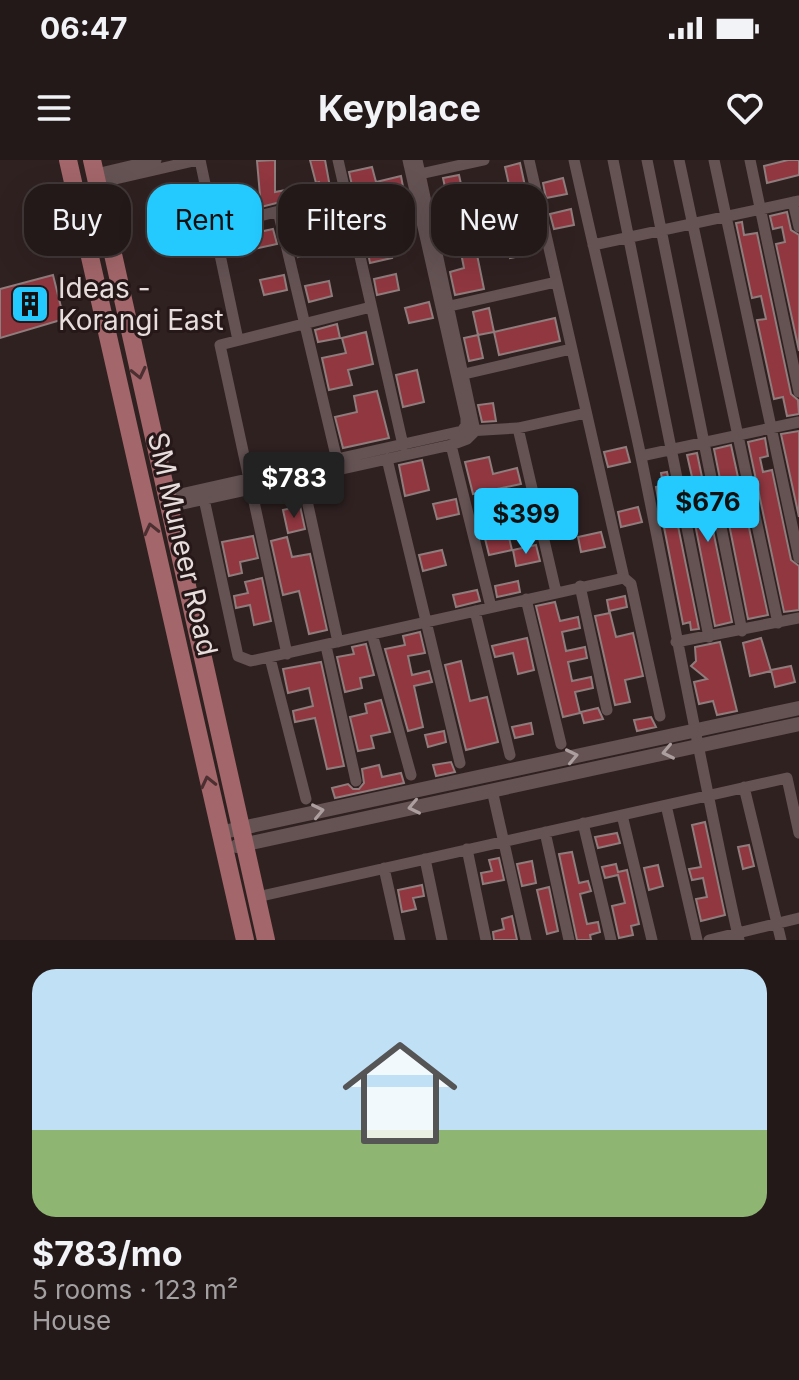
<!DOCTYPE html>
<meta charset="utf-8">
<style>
body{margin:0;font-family:Inter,sans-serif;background:#302626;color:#f1f3f6;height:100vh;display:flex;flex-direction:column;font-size:30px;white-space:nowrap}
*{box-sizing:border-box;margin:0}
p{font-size:26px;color:#a3a0a2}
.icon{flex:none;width:44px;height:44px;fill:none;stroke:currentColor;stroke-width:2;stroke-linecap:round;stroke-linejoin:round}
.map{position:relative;height:780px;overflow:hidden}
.drawer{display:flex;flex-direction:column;background:#241919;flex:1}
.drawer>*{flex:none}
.hud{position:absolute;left:24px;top:24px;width:752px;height:72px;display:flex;gap:16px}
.price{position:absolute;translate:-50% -68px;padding:0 18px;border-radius:8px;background:#24c9fe;color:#111;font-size:26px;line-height:52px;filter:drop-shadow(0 2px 4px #0008)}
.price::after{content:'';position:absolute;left:50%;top:48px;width:24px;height:18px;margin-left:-12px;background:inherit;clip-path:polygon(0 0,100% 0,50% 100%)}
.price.current{background:#222;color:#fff}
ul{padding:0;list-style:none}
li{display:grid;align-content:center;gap:16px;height:424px;padding:0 32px}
li span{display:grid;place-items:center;height:248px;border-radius:24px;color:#555}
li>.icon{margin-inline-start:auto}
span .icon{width:144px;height:144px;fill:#fffc;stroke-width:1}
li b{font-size:34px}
.tag{padding:0 28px;border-radius:24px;background:#241919;box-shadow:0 8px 32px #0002,0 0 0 2px #413838;font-size:28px;line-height:72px}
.tag.current{background:#24c9fe;color:#111}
.status{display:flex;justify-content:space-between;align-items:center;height:56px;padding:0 40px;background:#241919;direction:ltr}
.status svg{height:22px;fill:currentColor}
header{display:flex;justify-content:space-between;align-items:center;height:104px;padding:0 32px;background:#241919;font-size:36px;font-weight:700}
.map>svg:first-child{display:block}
.building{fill:#903740;stroke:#8f7c7c;stroke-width:2}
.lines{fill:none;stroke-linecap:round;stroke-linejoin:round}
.minor{stroke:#655354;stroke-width:11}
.tertiary{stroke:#655354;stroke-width:14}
.primary{stroke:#a3666a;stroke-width:18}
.oneway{stroke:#4c2f31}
.oneway2{stroke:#ad9f9f}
.labels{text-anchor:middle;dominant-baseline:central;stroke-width:6;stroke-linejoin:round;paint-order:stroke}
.poi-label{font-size:28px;fill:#e8dddd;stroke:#261718;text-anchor:start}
.street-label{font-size:28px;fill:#e8dddd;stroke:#261718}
</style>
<div class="status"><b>06:47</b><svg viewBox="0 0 49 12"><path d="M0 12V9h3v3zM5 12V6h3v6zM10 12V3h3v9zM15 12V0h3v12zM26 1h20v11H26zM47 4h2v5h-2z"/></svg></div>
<header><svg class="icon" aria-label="menu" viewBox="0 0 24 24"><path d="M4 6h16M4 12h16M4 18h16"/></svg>Keyplace<svg class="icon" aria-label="heart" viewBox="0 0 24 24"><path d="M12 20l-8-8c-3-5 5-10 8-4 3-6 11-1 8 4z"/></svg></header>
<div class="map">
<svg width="799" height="780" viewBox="0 0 799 780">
<rect width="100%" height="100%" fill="#302121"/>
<!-- building -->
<path class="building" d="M275,0V32L302,27L304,36L261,47L257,1Z
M310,0H325L330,27L321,30L319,22L316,23Z
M788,0H799V15L767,23L764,6Z
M520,3L530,49L515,52L505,7Z
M372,7L376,22L401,16L404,32L356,43L349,12Z
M459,15L464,38L448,41L443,18Z
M563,18L567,34L546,38L543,23Z
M479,36L484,59L469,63L464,39Z
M449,43L454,66L440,69L436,46Z
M571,49L574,65L554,69L550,54Z
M311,52L320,91L298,97L288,58Z
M787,52L791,70L799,75V191L776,84L785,82L782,67L773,69L770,56Z
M742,62L744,75L757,73L791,234L798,240L799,254L787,256L783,237L774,239L757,160L766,159L761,136L752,138L736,63Z
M410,63L414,78L390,84L387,68Z
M273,69L277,84L254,89L250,74Z
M520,71L526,95L510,98L505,75Z
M474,80L484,129L455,135L450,112L464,108L459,83Z
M388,83L392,98L370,103L367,88Z
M396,114L399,130L377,135L374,119Z
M53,115L64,159L0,178V129Z
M284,115L287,130L264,135L260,120Z
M329,121L332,136L309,142L305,126Z
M429,142L433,158L409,163L405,148Z
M489,148L494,172L478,175L473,152Z
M555,158L560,181L499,195L494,172Z
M337,164L340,178L318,182L315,170Z
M366,172L373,204L348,210L352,225L329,230L322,198L346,193L342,178Z
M478,175L483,198L469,201L464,178Z
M417,210L424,242L403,247L396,215Z
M377,231L389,278L343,288L335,257L357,252L354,236Z
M493,243L496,261L482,262L478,245Z
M799,271V357L781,274Z
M765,278L768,296L760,298L763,312L772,310L791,400L799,406V450L784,452L748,282Z
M731,285L768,455L748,459L714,289Z
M626,287L630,302L608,307L604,292Z
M697,293L732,462L715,466L686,318L692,317L687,295Z
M489,297L493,314L517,308L521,324L473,334L465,302Z
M422,300L429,330L405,336L399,305Z
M667,312L699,469L691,470L690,462L683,464L663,362L671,361L666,337L658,339L656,327L663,325L661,313Z
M456,339L459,354L437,359L433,344Z
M300,346L305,369L288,373L283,350Z
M638,347L642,362L621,367L618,352Z
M504,357L512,390L489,395L481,362Z
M601,372L605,387L581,392L578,377Z
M253,376L258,398L240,402L242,413L229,416L222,382Z
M287,377L292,397L310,394L327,470L309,474L299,431L283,435L271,381Z
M536,385L540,401L516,406L513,390Z
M442,390L446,405L423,411L419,395Z
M262,418L271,461L254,465L250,445L236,448L234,436L248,433L245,422Z
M518,421L520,432L497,437L495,426Z
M477,430L480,441L456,447L453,435Z
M625,436L627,447L609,451L607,440Z
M555,442L560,461L578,457L580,468L562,472L566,491L585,487L587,498L568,502L572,521L591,517L593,528L575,532L580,553L563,557L536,446Z
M610,453L616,477L633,473L643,516L625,520L630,542L615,545L595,456Z
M420,472L425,493L408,496L412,515L429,511L432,522L414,526L423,567L408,571L385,489L405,485L403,476Z
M527,478L534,510L518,514L513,493L495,497L492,486Z
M761,478L771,511L750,516L743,483Z
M720,482L737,551L717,555L713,541L699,544L694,522L707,519L691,506L696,501L695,487Z
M366,484L374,515L360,518L362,528L345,532L337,497L354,494L352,487Z
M461,501L470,541L487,537L498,582L466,590L445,505Z
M321,502L344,606L327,609L315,558L295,562L293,551L313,546L309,528L288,533L283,509Z
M791,506L795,522L775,527L771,510Z
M381,540L390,572L371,576L374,588L358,591L350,557L367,553L365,544Z
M598,548L603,559L584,563L581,552Z
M651,557L656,567L637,571L634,560Z
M531,563L533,574L515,578L512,567Z
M444,571L446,582L428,587L425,575Z
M451,602L455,612L436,616L433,605Z
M379,605L382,617L401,613L404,623L335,638L332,628L348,624L353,629H359L364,623L362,609Z
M705,662L725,755L701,761L696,739L707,737L703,718L692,720L689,709L701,707L692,665Z
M617,673L620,683L598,688L595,677Z
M749,685L754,706L743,709L738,687Z
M572,692L579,723L588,721L591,731L580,734L587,764L598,762L600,772L590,775L591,780H577L559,694Z
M499,698L504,720L483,724L481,713L492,711L489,700Z
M532,701L536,723L522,726L517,704Z
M616,704L618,712L627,710L639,764L631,766L633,775L619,778L612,746L625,743L618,715L605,718L602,707Z
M658,705L663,726L649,730L644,708Z
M422,725L424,736L413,738L416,749L402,752L398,730Z
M549,727L558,771L547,774L537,730Z
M512,756L517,780H494L493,772L504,769L502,759Z"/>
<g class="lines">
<!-- minor -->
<path class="minor" d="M200,0L238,180
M338,0L403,285
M529,0L624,418L631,424L660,556
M574,0C596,99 620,198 641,297C674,458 703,620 739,780
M613,0L709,477
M647,0L742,471
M679,0L778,463
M714,0L799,398
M750,0L799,232
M96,14L156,0
M420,14L484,0
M98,23L198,0
M793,42L799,67
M278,51L337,300
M214,67L345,35
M435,79L541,55
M593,85L799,41
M450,146L556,122
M460,215L571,189
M518,268L556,432
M468,271L518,268L586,253
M451,285L491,447
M641,296L799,262
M387,299L460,603
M302,318L338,482
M167,337L462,271L466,265V258L408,0
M204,339L238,496L251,501L624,418
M169,347L451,285L467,279L475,271L417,0
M580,426L607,550
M526,439L561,584
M475,451L510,595
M372,474L411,615
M676,482L799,458
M326,486L356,621
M287,494L220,185L371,147
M270,498L306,639
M744,627L781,780
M492,630L526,780
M666,645L697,780
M622,655L652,780
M583,663L611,780
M545,672L569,780
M467,689L486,780
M425,699L442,780
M384,708L400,780
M257,737L787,618L799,673
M709,780L799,758"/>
<!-- tertiary -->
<path class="tertiary" d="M219,673L799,548
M237,686L799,564"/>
<!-- primary -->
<path class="primary" d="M68,0L245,780
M92,0L266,780"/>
</g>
<!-- one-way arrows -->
<defs><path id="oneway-chevron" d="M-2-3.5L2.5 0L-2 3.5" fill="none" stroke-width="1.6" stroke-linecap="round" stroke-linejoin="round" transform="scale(2)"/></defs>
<g class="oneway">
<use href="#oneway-chevron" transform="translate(139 213) rotate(77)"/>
<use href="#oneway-chevron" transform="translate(151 369) rotate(-103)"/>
<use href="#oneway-chevron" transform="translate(208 622) rotate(-103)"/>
</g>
<g class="oneway2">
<use href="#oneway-chevron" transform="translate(668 592) rotate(168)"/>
<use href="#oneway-chevron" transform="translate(572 596) rotate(-12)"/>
<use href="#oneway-chevron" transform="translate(414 647) rotate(168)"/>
<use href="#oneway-chevron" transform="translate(318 651) rotate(-12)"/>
</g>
<!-- icons -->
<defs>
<symbol id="building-square" viewBox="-11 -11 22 22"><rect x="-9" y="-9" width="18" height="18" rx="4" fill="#24c9fe" stroke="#261718"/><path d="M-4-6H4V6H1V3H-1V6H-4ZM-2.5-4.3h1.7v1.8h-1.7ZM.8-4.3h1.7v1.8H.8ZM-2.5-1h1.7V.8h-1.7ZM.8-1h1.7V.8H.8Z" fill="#111"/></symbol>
</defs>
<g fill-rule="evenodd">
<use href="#building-square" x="8" y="122" width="44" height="44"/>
</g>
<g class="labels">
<!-- poi labels -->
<g class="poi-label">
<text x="58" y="128">Ideas -<tspan x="58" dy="32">Korangi East</tspan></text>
</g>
<!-- street labels -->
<g class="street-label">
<text transform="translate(183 384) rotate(77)">SM Muneer Road</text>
</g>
</g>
</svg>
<b class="price current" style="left:294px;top:360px">$783</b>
<b class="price" style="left:708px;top:384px">$676</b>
<b class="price" style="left:526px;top:396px">$399</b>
<div class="hud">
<a class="tag">Buy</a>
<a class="tag current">Rent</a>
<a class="tag">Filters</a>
<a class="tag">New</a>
</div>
</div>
<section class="drawer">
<ul>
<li><span style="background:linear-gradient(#bfe0f5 65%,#8fb573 0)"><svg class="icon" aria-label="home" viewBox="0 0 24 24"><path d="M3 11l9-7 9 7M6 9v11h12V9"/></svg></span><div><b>$783/mo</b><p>5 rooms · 123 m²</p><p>House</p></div></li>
</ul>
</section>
